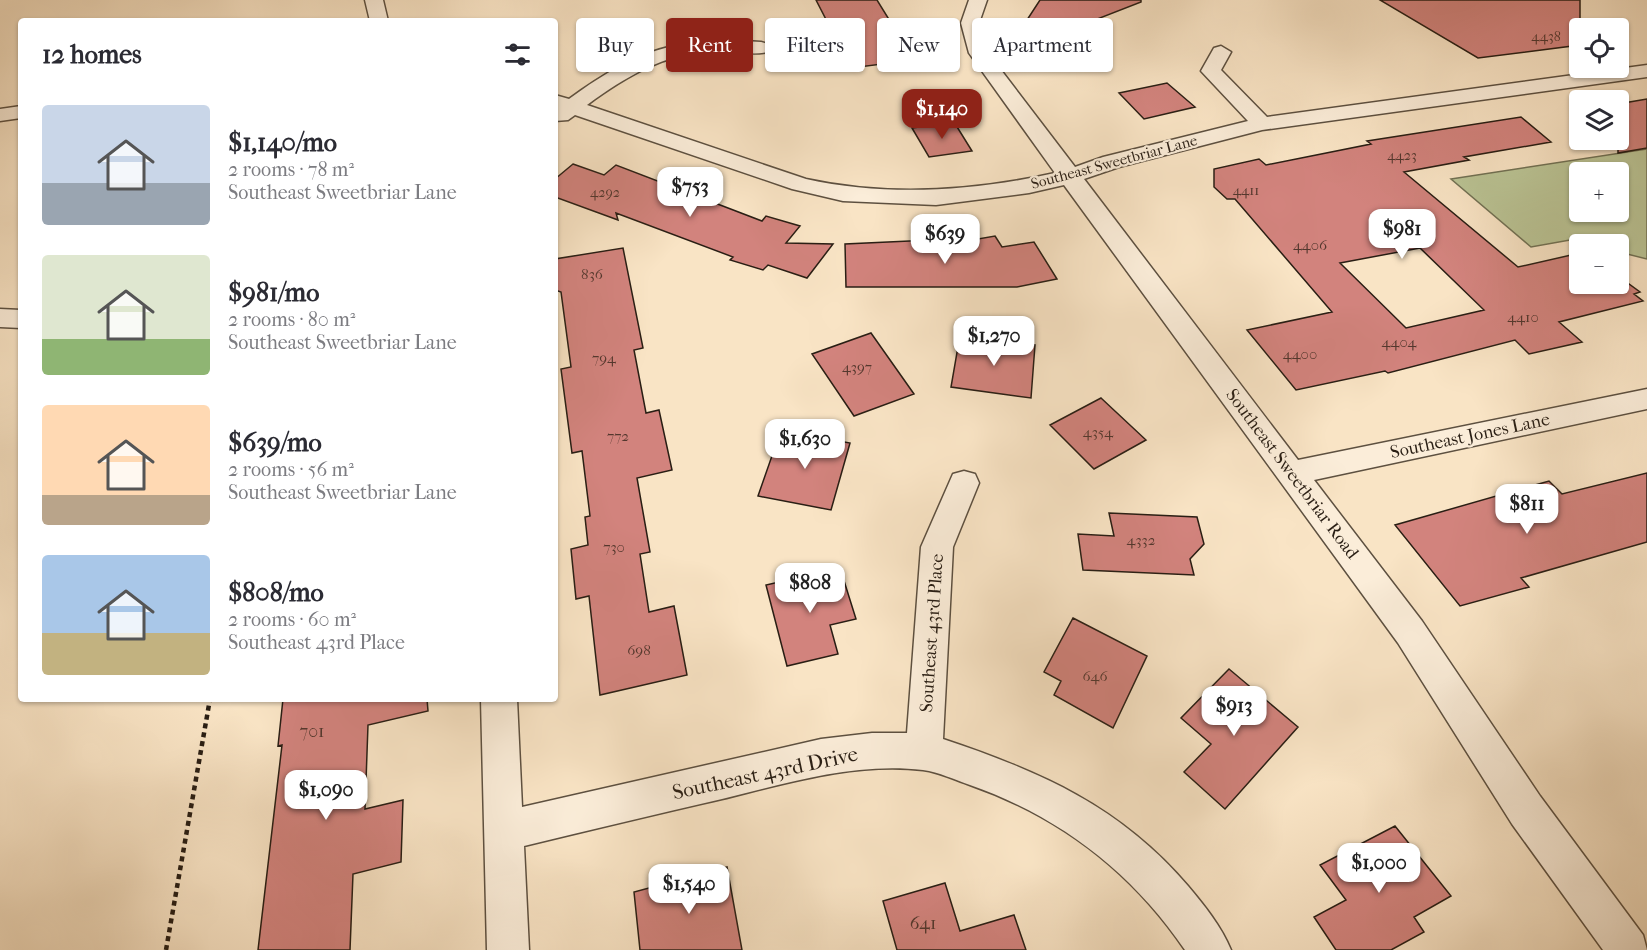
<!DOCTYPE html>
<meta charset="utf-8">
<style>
body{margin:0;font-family:"IM FELL French Canon",serif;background:#f2f2f3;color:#2b2b33;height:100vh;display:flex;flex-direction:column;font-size:22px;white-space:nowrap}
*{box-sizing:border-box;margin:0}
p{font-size:20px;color:#7c7c81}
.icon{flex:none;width:33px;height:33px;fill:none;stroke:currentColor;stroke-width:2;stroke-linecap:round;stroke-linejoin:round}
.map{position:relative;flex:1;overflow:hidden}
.drawer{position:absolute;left:18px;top:18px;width:540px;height:684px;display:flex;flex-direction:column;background:#fff;border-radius:6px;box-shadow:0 2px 4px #0004}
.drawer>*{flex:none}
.guide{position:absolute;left:576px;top:18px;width:570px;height:54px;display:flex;gap:12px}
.controls{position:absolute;left:1569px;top:18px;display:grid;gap:12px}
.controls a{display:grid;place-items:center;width:60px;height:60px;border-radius:6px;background:#fff;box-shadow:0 2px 4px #0004;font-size:30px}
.price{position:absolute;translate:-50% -51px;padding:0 14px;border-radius:12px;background:#fff;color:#222;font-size:20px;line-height:39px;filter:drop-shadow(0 2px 3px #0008)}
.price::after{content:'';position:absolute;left:50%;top:36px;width:18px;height:14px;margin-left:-9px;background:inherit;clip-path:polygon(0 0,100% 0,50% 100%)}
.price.current{background:#8f2418;color:#fff}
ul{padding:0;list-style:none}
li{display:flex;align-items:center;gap:18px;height:150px;padding:0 24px}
li span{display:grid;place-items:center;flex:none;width:168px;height:120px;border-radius:6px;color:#555}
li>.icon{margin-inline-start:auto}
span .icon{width:72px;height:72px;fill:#fffc;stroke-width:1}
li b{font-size:26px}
h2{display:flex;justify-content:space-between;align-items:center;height:72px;padding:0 24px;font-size:26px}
.chip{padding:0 21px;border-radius:6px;background:#fff;box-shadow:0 2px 4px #0004;font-size:21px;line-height:54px}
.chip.current{background:#8f2418;color:#fff}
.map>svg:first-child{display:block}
.green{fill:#bbc596;stroke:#727255;stroke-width:1.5;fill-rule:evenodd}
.building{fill:#d2837d;stroke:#291e14;stroke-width:1.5;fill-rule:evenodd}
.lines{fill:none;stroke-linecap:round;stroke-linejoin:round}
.street-casing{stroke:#5d5040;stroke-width:3}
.path{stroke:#291e14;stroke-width:4.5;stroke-dasharray:5 4;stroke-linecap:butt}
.street{fill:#fbedd9;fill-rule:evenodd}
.labels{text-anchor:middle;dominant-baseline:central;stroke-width:4.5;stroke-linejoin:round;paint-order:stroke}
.far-number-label{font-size:14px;fill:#53372e}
.far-street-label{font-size:15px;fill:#291e14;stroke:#fbedd9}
.number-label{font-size:15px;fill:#53372e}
.street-label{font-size:18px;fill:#291e14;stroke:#fbedd9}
.near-number-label{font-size:18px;fill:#53372e}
.near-street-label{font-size:21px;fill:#291e14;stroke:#fbedd9}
</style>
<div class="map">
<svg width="1647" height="950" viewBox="0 0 1647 950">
<rect width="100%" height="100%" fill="#f9e4c5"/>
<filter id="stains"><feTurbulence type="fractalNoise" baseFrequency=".00333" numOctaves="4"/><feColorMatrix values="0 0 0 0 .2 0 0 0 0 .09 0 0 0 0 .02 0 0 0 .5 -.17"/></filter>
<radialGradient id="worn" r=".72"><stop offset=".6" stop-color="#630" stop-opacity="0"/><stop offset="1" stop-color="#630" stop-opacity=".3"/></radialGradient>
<!-- green -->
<path class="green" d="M1647,149V259L1619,252L1618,244H1587L1570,240L1531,247L1451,179ZM1580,172H1618V212H1580Z"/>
<!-- building -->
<path class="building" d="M816,0H877L914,60L851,68Z
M1040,0H1141V2L1092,21L1102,34L1040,42L1025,23Z
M1380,0H1580V45L1478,58Z
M1167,83L1195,107L1144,119L1119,93Z
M1647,99V148L1618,153V104Z
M1521,117L1551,142L1464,157L1469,160L1404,172L1518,267L1580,253V284H1618V276L1640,292L1634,294L1643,301L1559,322L1582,342L1529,354L1515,340L1388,373L1385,371L1296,390L1247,330L1332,312L1235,199H1227L1214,187V169L1259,159L1266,165L1371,144L1367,141ZM1420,248L1484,310L1406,328L1340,263Z
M954,122L972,151L929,157L912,128Z
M573,164L604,175L616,165L762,221L766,216L800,226L786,243L833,244L807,278L768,265L763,270L730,260L733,257L616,213L618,220L555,197V179Z
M995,236L1002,247L1034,242L1057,279L1017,287H846L845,244L931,240L932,247Z
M623,248L643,348L634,350L646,413L659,410L672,470L637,478L650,552L640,554L649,612L674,606L687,675L600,695L589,596L576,599L571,549L588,545L585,517L590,516L582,451L572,453L561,369L571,367L561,292L555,290V259Z
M871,333L914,394L854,416L812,354Z
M960,335L1035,345L1031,398L951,387Z
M1101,398L1146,440L1094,469L1050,425Z
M781,430L850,443L831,510L758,496Z
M1647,473V542L1521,578L1529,587L1460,606L1395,525L1549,481L1562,494Z
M1109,513L1197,517L1204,544L1190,559L1194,575L1083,570L1078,534L1114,536Z
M840,568L856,619L830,625L838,654L787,666L766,585Z
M1073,618L1147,656L1113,728L1054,695L1061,681L1044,672Z
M1229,669L1298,727L1225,809L1184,772L1211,744L1181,718Z
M283,699H427L428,711L368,725L365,809L403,800L401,862L353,874L350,950H258L282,745L278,746Z
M1395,826L1451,896L1414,917L1424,932L1391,950H1336L1314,917L1346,900L1320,865Z
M727,867L742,950H640L634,892Z
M945,883L960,931L1014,915L1026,950H897L883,901Z"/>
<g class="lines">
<defs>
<path id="street" d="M365,0H383L388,21H370Z
M969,0H987L979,23L988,53L1075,167L1103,157L1248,121L1201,71L1214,48L1221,46L1231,52L1221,70L1267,117L1647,65V77L1262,130L1119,167L1084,179L1298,460L1647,389V409L1314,480L1422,621L1540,796L1643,935L1647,950H1603L1512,824L1398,643L1064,185L1029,193L936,205L843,201L792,189L575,115L568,120L555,121L557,109L555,108V95L569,99C637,49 678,36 761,42L768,44L771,48L768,52C750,56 731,50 713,51C665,53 625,77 587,105L806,179C888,197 974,191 1055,173L969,53L961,23Z
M21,106V118L0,121V109Z
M0,309L21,310V328L0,327Z
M964,471L975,474L979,483L953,547L943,739C1039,771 1120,806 1188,886C1204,905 1221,926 1231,950H1185C1132,872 1059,816 970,785C955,780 939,772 923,770C855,762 787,783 722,799C656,814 590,830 524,846L529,950H487L481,699H517L522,807L821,739L872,733H907L921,547L953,474Z"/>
</defs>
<!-- street casing -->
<use href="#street" class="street-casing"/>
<!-- path -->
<path class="path" d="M166,950L210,699"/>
<!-- street -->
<use href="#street" class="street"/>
</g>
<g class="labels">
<!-- far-number labels -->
<g class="far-number-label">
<text x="1546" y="36">4438</text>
<text x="1402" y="155">4423</text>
<text x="1246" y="190">4411</text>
<text x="605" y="192">4292</text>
</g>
<!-- far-street labels -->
<g class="far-street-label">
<text transform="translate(1114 162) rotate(-15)">Southeast Sweetbriar Lane</text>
</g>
<!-- number labels -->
<g class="number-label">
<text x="1310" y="245">4406</text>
<text x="592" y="274">836</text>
<text x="1523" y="317">4410</text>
<text x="1399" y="342">4404</text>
<text x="1300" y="354">4400</text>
<text x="604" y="358">794</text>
<text x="857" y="367">4397</text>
<text x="1098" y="432">4354</text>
<text x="618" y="436">772</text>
<text x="1141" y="540">4332</text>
<text x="614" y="547">730</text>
<text x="639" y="650">698</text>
<text x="1095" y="676">646</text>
</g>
<!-- street labels -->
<g class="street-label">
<text transform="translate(1470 436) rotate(-12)">Southeast Jones Lane</text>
<text transform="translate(1292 474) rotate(53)">Southeast Sweetbriar Road</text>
<text transform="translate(932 633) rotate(-86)">Southeast 43rd Place</text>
</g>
<!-- near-number labels -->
<g class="near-number-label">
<text x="312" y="731">701</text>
<text x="923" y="923">641</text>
</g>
<!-- near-street labels -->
<g class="near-street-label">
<text transform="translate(765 773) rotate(-12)">Southeast 43rd Drive</text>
</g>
</g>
<rect width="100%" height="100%" filter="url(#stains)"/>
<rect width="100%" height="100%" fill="url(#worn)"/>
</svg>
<div class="controls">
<a><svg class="icon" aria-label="locate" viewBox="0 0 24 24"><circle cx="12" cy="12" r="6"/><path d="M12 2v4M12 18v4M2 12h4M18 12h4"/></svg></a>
<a><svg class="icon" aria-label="layers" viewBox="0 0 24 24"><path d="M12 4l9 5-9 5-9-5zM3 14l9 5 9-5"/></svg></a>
<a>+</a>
<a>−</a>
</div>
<b class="price current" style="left:942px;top:140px">$1,140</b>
<b class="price" style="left:690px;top:218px">$753</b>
<b class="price" style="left:1402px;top:260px">$981</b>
<b class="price" style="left:945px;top:265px">$639</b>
<b class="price" style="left:994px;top:367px">$1,270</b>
<b class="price" style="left:805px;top:470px">$1,630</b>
<b class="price" style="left:1527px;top:535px">$811</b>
<b class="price" style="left:810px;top:614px">$808</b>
<b class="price" style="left:1234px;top:737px">$913</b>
<b class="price" style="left:326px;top:821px">$1,090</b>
<b class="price" style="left:1379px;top:894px">$1,000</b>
<b class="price" style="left:689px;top:915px">$1,540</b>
<div class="guide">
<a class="chip">Buy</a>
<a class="chip current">Rent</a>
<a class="chip">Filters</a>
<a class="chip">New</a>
<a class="chip">Apartment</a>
</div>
<section class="drawer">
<h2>12 homes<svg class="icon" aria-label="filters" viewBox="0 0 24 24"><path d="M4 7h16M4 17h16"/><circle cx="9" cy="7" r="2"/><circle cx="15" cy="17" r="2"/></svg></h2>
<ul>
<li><span style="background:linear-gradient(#c9d6e8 65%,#9aa5b1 0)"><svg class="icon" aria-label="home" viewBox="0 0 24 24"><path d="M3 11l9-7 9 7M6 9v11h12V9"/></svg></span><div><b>$1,140/mo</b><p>2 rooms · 78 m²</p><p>Southeast Sweetbriar Lane</p></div></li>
<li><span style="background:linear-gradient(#dfe7d0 70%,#8fb573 0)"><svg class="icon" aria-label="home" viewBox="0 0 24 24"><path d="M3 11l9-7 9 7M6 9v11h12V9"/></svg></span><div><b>$981/mo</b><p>2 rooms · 80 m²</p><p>Southeast Sweetbriar Lane</p></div></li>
<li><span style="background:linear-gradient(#ffd9b3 75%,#b9a48a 0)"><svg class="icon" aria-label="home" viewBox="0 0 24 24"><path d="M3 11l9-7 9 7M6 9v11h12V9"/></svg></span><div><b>$639/mo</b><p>2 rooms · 56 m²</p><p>Southeast Sweetbriar Lane</p></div></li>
<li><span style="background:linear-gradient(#a9c7e8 65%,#c2b280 0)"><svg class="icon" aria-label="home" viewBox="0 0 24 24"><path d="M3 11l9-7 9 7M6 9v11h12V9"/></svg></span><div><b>$808/mo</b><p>2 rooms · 60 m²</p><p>Southeast 43rd Place</p></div></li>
</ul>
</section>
</div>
